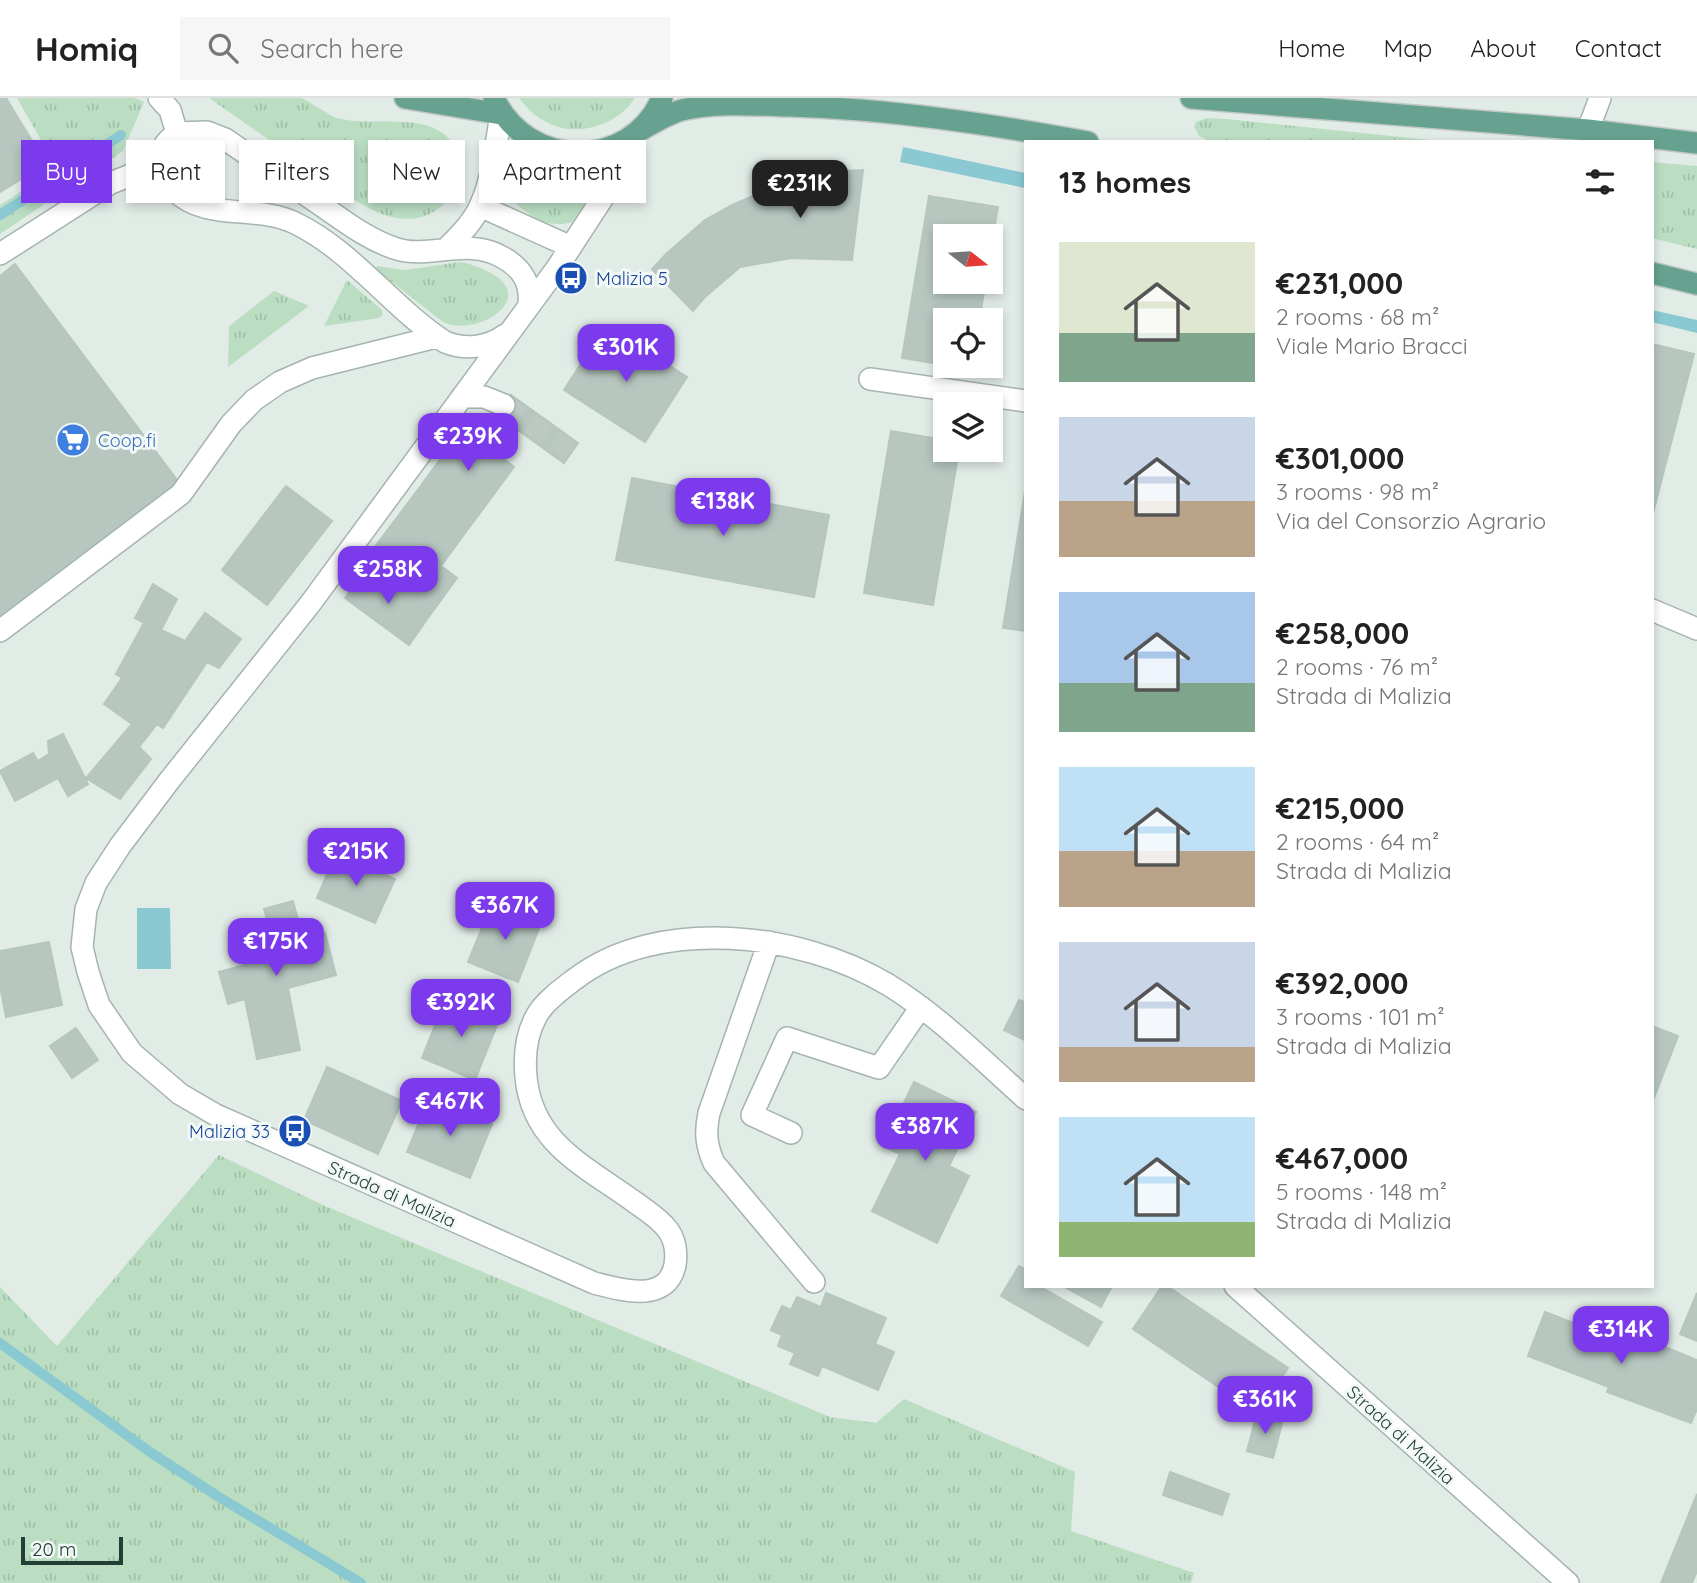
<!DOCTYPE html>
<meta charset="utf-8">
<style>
body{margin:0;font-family:Quicksand,sans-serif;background:#f6f6f6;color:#222;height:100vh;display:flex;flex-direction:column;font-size:26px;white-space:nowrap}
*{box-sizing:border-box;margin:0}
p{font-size:23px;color:#767676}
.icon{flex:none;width:38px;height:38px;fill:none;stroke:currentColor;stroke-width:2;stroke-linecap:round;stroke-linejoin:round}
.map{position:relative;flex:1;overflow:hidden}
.side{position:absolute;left:1024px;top:42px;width:630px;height:1148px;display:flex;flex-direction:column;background:#fff;border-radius:0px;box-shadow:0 4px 10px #0003}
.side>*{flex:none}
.hud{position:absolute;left:21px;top:42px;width:665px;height:63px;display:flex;gap:14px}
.needle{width:46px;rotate:107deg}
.fabs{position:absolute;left:933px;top:126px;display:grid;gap:14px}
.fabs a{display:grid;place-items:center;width:70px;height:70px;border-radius:0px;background:#fff;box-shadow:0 4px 10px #0003;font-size:35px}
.scale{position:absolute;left:21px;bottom:18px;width:102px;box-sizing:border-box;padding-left:7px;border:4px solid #223e35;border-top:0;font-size:19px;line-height:24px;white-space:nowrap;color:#223e35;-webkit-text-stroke:5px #f3f9f6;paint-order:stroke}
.price{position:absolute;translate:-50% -60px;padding:0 16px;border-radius:14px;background:#7c3aed;color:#fff;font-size:23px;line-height:46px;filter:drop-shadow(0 2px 4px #0008)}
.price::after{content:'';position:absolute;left:50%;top:42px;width:21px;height:16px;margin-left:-10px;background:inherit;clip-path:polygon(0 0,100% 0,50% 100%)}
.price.selected{background:#222;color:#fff}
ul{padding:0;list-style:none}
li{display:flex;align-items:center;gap:21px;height:175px;padding:0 35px}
li span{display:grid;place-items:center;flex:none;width:196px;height:140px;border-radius:0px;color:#555}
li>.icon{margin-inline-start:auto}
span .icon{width:84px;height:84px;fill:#fffc;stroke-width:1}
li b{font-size:30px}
h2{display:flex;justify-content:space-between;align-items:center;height:84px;padding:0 35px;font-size:30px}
.tag{padding:0 24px;border-radius:0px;background:#fff;box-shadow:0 4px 10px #0003;font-size:24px;line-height:63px}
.tag.selected{background:#7c3aed;color:#fff}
header{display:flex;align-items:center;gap:42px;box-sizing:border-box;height:98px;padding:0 35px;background:#fff;border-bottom:2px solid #e0e0e0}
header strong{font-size:33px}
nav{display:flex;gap:38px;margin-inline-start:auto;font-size:24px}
.search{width:490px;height:63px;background:#f6f6f6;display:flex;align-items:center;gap:18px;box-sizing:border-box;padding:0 24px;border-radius:0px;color:#767676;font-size:26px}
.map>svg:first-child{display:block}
.grass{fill:url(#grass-tufts)}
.water{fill:#8ac9d1}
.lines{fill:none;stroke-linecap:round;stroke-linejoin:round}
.stream{stroke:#8ac9d1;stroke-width:10}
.building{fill:#b7c7c0;stroke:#b5c6be;stroke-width:2}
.minor-tunnel{stroke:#bcc9c3;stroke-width:21;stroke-dasharray:21 10;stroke-linecap:butt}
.minor-casing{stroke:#a5b4ae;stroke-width:24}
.major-casing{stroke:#c1c9c6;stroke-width:24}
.minor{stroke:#fff;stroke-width:21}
.major{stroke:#67a291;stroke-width:21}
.labels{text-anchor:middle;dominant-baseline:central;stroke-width:6;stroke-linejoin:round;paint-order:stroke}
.transit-label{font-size:18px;fill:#164399;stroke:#f3f9f6;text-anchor:start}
.shop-label{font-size:18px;fill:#366cbe;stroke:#f3f9f6;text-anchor:start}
.street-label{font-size:18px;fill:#223e35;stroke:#f3f9f6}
</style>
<header>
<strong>Homiq</strong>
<div class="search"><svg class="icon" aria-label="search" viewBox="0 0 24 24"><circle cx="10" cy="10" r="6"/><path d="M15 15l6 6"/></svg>Search here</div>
<nav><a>Home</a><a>Map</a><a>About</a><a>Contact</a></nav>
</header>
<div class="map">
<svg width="1697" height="1485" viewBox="0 0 1697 1485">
<defs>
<pattern id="grass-tufts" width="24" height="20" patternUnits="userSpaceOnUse" patternTransform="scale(1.75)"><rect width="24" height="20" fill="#bbdec3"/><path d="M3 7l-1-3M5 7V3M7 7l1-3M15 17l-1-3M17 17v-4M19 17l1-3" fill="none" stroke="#a0c0a8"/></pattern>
</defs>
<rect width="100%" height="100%" fill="#e2ece7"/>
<!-- grass -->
<path class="grass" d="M17,0H135L144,4L123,53L0,136V107L57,70Z
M209,0H302L334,19L346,22C372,26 414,19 436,31C478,51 458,121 408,121C389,121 373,113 358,104Z
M519,0H635C618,27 577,40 548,25C535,19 527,10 519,0Z
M1207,20L1226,21L1450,44H1211L1199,38L1194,29L1196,24Z
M507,62C545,79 561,86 603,77L573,124C542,132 527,115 505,96Z
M1652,64L1697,68V151L1652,140Z
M460,164C472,166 481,170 491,175C539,202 475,240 443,224L375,171L377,168L405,172Z
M347,182L382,212L383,216L379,220L324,228Z
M274,193L309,208L228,269L229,228Z
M219,1057L325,1108L830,1319L876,1325L904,1301L1075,1374L1071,1433L1194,1475L1191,1485H0V1189L57,1248Z"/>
<!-- water -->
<path class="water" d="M903,49L1025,75V90L900,64Z
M1652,212L1697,222V235L1652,224Z
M137,810H170L171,871H137Z"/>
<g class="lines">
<!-- stream -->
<path class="stream" d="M0,117L121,37
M0,1245L150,1354L219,1399L361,1485"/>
</g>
<!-- building -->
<path class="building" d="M0,0H6L46,66L0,94Z
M863,72L852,162L791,160L740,169L732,107L787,83L828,74Z
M929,98L998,109L990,155V138H945V184H986L979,222H945V267L902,260Z
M732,107L740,169L705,199L693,213L652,171L666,156L705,122Z
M15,166L180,386L0,521V178Z
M606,227L687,279L645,344L564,292Z
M1652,246L1694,256L1652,419Z
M511,297L578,345L564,365L497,317Z
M472,318L510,346L501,359L514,369L468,431L417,393Z
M891,333L945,342V352H959L933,507L864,495Z
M632,380L829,417L814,499L616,462Z
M1026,387V533L1003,530Z
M286,388L332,423L267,507L222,472Z
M417,393L468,431L441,468L457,480L430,517L362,466Z
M367,470L430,517L409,547L345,500Z
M153,486L177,501L161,532L185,543L205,515L241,541L219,570L207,564L163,630L157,626L139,649L151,661L120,701L86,680L132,626L104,606L122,580L116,576L144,525L135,520Z
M63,636L88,686L68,698L58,680L15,703L0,673L33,655L38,663L49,656L48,643Z
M336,755L395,781L375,825L317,800Z
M293,803L300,829L288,832L291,844L325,835L336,877L288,890L300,952L257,961L245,901L228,906L219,874L248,866L239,836L269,828L264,811Z
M493,803L542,823L518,884L468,864Z
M49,844L62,907L6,919L0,888V853Z
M446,900L499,922L475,982L422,960Z
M1019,902L1026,905V943L1004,932Z
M1652,928L1678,938L1652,1005Z
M76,930L98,962L72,980L50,948Z
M327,969L402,1003L378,1056L304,1022Z
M914,984L976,1014L949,1068L969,1078L937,1145L872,1113L900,1056L883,1048Z
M429,1000L492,1026L470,1080L407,1054Z
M1019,1168L1026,1172V1188H1039L1102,1224L1088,1248L1001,1198Z
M1063,1188H1112L1101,1209Z
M1162,1188H1167L1288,1270L1257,1315L1133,1231Z
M826,1195L886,1220L875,1246L894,1254L878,1292L822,1268L818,1278L790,1266L795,1255L778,1248L782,1237L771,1232L782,1208L791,1212L797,1199L821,1209Z
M1697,1195V1243L1680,1236Z
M1545,1214L1646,1253L1655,1245L1697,1262V1311L1691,1325L1607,1294L1609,1289L1528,1258Z
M1257,1315L1283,1322L1273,1360L1247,1353Z
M1170,1374L1229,1396L1222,1417L1163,1397Z
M1697,1396V1473L1692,1485H1661Z"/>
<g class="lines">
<!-- minor-tunnel -->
<path class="minor-tunnel" d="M504,307L570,353"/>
<defs>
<path id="minor" d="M159,0L170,12L177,35
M1588,32L1600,0
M634,36L619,75L557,170L310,506L169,683L120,748L96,785L86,811L82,849L88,874L99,907L132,955L180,996L216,1017L594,1185C621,1192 667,1206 675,1167C677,1154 676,1143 668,1132C660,1121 647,1113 636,1105C587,1069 532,1046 526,979C524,958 526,936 537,917C545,903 562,891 575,881C659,817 801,835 887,886C938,917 981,961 1026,1001
M480,108L571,149
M448,149C460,137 474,123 481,106C493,79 496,45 501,16
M0,156L111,85L158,66
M505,237C487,250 465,252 445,244C392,210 353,153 295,125C257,106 206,124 174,92C154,72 154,51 177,35L207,34L225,41C256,62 287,84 318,105C343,122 368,142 397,151C430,161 468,139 502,159C522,170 531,184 529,206
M870,281L1026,303
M462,299H484L504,307
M1652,512L1697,531
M0,533L181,396L231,326L254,302L280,284L312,270L436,239
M769,844L709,1015C705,1034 706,1047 714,1065L814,1184
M791,1035L752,1017L787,940L879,970L921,909
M1235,1188L1568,1485"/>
<path id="major" d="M405,0L501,16
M494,0C527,71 630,74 662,0
M1191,0L1588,32L1697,45
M634,36C650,27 665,17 682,12C716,4 755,7 789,8C890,11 989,26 1088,44
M1652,175L1697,186"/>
</defs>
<!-- minor casing -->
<use href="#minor" class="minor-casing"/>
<!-- major casing -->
<use href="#major" class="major-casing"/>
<!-- minor -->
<use href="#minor" class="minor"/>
<!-- major -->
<use href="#major" class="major"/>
</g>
<!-- icons -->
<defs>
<symbol id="bus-disc" viewBox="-11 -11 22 22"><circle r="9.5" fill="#1a4fb4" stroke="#f3f9f6"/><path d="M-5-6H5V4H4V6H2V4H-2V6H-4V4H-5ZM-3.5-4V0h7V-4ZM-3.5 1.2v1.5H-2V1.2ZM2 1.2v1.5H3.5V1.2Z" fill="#fff"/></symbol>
<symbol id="supermarket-disc" viewBox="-11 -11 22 22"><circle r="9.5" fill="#3f7fe0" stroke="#f3f9f6"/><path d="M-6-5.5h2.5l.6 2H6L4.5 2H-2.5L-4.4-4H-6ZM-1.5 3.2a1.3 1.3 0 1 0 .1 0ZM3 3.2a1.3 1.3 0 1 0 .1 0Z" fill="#fff"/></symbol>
</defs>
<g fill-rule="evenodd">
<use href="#bus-disc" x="552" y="161" width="38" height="38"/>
<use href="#supermarket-disc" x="54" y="323" width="38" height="38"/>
<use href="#bus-disc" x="276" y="1014" width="38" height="38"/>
</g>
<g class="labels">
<!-- transit labels -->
<g class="transit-label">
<text x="596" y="180">Malizia 5</text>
<text x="270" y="1033" text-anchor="end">Malizia 33</text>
</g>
<!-- shop labels -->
<g class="shop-label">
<text x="98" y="342">Coop.fi</text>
</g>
<!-- street labels -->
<g class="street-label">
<text transform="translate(392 1096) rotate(24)">Strada di Malizia</text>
<text transform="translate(1401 1337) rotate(42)">Strada di Malizia</text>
</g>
</g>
</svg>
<div class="fabs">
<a><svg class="needle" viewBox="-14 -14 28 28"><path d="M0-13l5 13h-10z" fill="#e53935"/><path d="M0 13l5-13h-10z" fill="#767676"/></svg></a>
<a><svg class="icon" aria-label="locate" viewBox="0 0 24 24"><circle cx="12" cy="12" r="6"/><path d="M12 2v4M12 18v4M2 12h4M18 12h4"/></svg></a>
<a><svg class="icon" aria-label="layers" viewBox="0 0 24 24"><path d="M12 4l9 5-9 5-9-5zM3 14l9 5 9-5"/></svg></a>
</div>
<div class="scale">20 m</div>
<b class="price selected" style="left:800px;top:122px">€231K</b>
<b class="price" style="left:626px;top:286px">€301K</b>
<b class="price" style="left:468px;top:375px">€239K</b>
<b class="price" style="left:723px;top:440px">€138K</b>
<b class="price" style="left:388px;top:508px">€258K</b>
<b class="price" style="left:356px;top:790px">€215K</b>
<b class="price" style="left:505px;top:844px">€367K</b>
<b class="price" style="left:276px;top:880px">€175K</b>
<b class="price" style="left:461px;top:941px">€392K</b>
<b class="price" style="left:450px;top:1040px">€467K</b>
<b class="price" style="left:925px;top:1065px">€387K</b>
<b class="price" style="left:1621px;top:1268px">€314K</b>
<b class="price" style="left:1265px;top:1338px">€361K</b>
<div class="hud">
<a class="tag selected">Buy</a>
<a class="tag">Rent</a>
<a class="tag">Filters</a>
<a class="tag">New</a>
<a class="tag">Apartment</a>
</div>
<section class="side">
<h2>13 homes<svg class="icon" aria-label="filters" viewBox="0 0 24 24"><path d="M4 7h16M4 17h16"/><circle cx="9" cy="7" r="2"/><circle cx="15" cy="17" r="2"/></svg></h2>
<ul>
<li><span style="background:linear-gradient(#dfe7d0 65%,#7fa58c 0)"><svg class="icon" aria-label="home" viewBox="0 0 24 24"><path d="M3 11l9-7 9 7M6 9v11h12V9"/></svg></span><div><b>€231,000</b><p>2 rooms · 68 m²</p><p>Viale Mario Bracci</p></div></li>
<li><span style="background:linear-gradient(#c9d6e8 60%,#b9a48a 0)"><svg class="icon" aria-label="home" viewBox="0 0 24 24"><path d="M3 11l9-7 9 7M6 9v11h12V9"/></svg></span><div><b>€301,000</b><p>3 rooms · 98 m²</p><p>Via del Consorzio Agrario</p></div></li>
<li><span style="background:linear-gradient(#a9c7e8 65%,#7fa58c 0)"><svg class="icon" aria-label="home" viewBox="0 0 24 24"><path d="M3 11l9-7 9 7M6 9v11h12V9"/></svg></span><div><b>€258,000</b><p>2 rooms · 76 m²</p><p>Strada di Malizia</p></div></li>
<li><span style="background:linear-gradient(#bfe0f5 60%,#b9a48a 0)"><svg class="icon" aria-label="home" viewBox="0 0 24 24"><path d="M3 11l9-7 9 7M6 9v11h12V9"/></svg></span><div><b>€215,000</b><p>2 rooms · 64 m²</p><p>Strada di Malizia</p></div></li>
<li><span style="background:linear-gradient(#c9d6e8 75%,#b9a48a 0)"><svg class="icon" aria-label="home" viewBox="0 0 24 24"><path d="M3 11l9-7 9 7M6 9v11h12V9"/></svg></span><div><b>€392,000</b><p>3 rooms · 101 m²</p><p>Strada di Malizia</p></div></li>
<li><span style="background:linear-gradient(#bfe0f5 75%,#8fb573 0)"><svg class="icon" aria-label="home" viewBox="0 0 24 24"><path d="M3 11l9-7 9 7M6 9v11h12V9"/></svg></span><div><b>€467,000</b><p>5 rooms · 148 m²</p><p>Strada di Malizia</p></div></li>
</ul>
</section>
</div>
